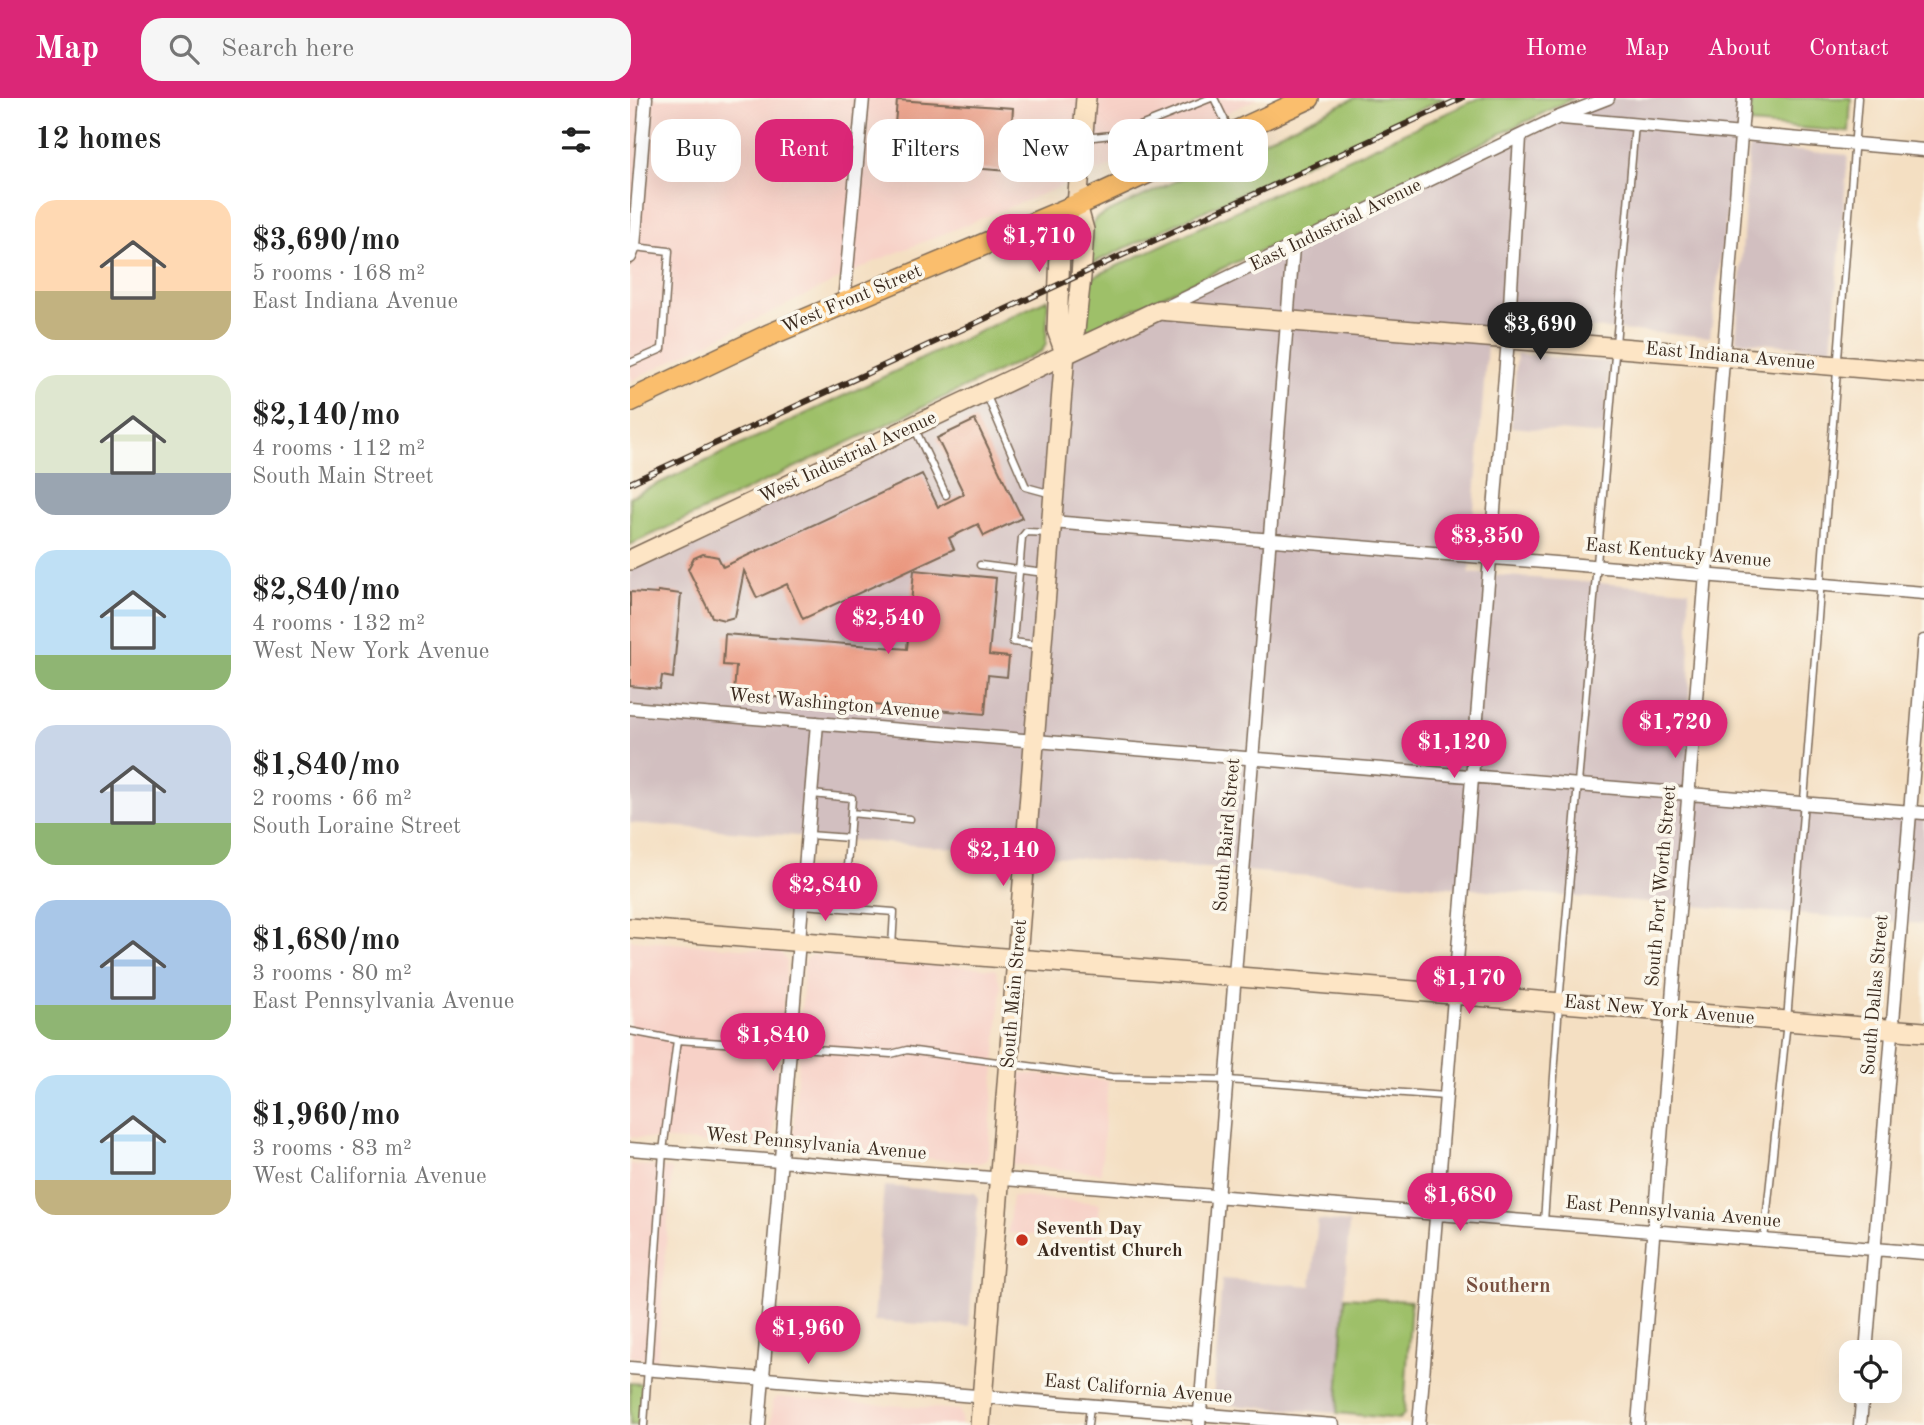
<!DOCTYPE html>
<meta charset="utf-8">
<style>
body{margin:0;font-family:"Old Standard TT",serif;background:#f6f6f6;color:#222;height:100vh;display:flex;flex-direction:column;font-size:26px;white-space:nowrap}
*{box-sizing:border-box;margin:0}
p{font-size:23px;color:#767676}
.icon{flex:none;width:38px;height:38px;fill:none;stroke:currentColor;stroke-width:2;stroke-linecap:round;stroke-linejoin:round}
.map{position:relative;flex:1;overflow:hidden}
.sheet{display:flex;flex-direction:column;background:#fff;width:630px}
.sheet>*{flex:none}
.top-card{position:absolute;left:21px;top:21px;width:665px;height:63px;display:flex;gap:14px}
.tools{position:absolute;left:1209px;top:1242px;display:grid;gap:14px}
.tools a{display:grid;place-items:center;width:63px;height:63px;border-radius:14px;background:#fff;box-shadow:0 7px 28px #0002;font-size:35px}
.price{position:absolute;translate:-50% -60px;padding:0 16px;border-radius:24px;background:#db2777;color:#fff;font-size:23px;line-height:46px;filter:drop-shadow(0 2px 4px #0008)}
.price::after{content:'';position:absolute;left:50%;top:42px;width:21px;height:16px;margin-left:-10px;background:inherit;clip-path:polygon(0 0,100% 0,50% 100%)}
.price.current{background:#222;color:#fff}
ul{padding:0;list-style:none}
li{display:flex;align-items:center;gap:21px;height:175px;padding:0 35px}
li span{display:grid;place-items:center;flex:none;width:196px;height:140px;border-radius:21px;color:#555}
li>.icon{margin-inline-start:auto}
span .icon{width:84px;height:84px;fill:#fffc;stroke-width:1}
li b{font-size:30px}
h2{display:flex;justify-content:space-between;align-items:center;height:84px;padding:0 35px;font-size:30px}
.pill{padding:0 24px;border-radius:21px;background:#fff;box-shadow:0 7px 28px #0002;font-size:24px;line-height:63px}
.pill.current{background:#db2777;color:#fff}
header{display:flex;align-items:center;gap:42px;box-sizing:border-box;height:98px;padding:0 35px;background:#db2777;color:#fff}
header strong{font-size:33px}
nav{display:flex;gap:38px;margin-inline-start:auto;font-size:24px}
.search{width:490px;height:63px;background:#f6f6f6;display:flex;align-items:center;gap:18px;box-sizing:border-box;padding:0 24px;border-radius:21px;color:#767676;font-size:26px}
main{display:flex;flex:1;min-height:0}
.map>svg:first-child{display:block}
.built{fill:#f7d1c7}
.industrial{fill:#d2bfc0}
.green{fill:#9ec069;stroke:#6c7544;stroke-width:2}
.building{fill:#ea957d}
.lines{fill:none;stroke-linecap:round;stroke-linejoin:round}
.lane-casing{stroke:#7c6957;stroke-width:9}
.street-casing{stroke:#7c6957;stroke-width:15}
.secondary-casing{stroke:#7c6957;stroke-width:22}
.primary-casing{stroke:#7c6957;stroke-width:24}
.lane{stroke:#fff;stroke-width:6}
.street{stroke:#fff;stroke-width:12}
.secondary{stroke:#fde5c5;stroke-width:19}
.primary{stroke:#fabe6d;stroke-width:21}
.rail-casing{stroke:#3b2a1e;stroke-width:6}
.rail{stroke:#fbf7ec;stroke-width:3.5;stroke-dasharray:10;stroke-linecap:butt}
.poi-dot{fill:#c8321e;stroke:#fbf7ec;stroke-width:2.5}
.labels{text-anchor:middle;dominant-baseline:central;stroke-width:7;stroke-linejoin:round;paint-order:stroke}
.street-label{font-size:19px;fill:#3b2a1e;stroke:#fbf7ec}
.poi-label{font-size:19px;font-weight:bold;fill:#3b2a1e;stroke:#fbf7ec;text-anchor:start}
.neighbourhood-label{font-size:21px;font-weight:bold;fill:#784f3f;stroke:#fbf7ec}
</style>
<header>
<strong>Map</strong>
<div class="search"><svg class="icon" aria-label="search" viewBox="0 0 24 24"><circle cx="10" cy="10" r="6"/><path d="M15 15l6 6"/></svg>Search here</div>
<nav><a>Home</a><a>Map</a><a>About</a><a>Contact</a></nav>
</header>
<main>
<section class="sheet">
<h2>12 homes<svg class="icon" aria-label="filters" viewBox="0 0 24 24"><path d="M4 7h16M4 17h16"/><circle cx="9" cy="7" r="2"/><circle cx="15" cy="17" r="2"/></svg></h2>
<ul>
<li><span style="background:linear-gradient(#ffd9b3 65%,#c2b280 0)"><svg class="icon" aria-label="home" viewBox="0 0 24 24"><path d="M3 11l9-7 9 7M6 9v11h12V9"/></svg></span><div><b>$3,690/mo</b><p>5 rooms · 168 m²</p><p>East Indiana Avenue</p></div></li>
<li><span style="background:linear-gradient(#dfe7d0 70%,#9aa5b1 0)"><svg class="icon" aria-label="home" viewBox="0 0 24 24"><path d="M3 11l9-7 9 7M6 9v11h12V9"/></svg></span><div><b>$2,140/mo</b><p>4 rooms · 112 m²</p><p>South Main Street</p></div></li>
<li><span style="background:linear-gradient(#bfe0f5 75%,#8fb573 0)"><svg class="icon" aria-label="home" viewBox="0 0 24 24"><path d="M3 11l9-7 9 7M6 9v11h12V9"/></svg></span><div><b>$2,840/mo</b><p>4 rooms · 132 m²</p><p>West New York Avenue</p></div></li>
<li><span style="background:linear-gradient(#c9d6e8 70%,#8fb573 0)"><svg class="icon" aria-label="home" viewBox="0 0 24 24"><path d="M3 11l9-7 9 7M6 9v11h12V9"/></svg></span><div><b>$1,840/mo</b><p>2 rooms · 66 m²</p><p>South Loraine Street</p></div></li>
<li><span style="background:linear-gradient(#a9c7e8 75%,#8fb573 0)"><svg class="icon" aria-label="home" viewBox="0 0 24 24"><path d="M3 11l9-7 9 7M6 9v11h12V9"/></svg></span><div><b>$1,680/mo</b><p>3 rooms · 80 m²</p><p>East Pennsylvania Avenue</p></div></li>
<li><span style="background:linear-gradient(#bfe0f5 75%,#c2b280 0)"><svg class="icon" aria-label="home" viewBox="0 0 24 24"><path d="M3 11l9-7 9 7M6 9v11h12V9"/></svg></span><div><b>$1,960/mo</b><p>3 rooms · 83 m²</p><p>West California Avenue</p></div></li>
</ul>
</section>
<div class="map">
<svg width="1294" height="1327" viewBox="0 0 1294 1327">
<rect width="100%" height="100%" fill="#fbf7ec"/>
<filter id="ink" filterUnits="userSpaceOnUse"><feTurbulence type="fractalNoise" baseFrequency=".0143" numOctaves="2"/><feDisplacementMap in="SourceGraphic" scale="14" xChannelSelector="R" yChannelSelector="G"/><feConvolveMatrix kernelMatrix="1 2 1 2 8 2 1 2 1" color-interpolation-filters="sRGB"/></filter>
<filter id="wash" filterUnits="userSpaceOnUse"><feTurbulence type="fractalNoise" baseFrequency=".00686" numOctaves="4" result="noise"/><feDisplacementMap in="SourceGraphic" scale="28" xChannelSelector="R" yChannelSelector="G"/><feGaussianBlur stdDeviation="1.57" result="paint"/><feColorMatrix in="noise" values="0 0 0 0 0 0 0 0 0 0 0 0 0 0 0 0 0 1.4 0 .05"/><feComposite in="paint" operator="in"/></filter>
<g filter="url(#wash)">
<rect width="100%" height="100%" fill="#f4dfc2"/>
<!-- built -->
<path class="built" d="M0,0H629L474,71L246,163L0,283Z
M0,842L150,853L157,864L142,1046L132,1049L0,1039Z
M182,856L365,871L371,887L358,1062L349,1065L167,1049L163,1040L175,862Z
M389,975L478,982L471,1075L382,1066Z
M0,1066L42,1071L27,1261L0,1259Z
M382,1098L470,1105L467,1142L378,1135Z
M147,1299L329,1312L332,1327H141L143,1304Z"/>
<!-- industrial -->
<path class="industrial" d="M978,0H1113L1080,239L859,222L839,475L1059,492L1060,696L1294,715V826L0,725V458Z
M1119,49L1218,57L1201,251L1106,243Z
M887,256L979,264L974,337L881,329Z
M254,1088L344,1095L348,1100L339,1229L244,1223Z
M688,1122L719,1125L707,1315L588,1306L583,1302L592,1181L681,1188Z"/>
<!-- green -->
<path class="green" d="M725,0H815L459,167L462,127L466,120Z
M849,0H944L669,135L459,232L453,227L459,181Z
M1122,0H1221L1219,34L1120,26Z
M418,201L416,246L412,253L0,447V399Z
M715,1199L781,1203L774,1316L769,1321L707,1315Z
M0,1285L13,1286L10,1327H0Z"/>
<g id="blocks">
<!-- building -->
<path class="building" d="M267,2L383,10L379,73L262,64Z
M345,322L392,420L354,438L348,426L319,440L324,451L173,521L157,486L127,500L114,473L105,519L94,522L82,519L58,471L64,460L73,456L88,459L93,469L292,376L308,409L334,396L307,340Z
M284,472L366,480L359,557L379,559L377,579L358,577L355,616L104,596L106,568L93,567L95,536L277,551Z
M28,493L51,496L43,580L32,578L30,591L0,588V494L28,496Z"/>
</g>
</g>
<g filter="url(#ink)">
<use href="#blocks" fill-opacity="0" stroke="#7c6957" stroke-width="2"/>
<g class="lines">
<defs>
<path id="lane" d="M584,0L600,33
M455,40L490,36L581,0
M0,265L32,251L39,153L4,149
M357,298L396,389L422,396
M284,329L316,397
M350,467L415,475
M407,547L383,544L392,439L396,434L420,435
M182,696L222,700L214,810
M221,715L280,721
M179,737L219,740
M173,807L264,814L262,849
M0,933L47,942L261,956L277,952L481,979L598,982L815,998
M914,1124L929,905L1005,26
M1134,1142L1157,923L1228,0
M14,1327L33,1053L47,942
M458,1327L460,1308"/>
<path id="street" d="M932,20L1294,52
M0,159L4,149L16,0
M214,204L233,0
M533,211L929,19L978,0
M422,424L1294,495
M0,610L1294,715
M0,1051L1294,1155
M1236,1255L1294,543
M0,1270L703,1327
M129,1327L187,625
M569,1327L663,149
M789,1327L878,241L890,39
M1008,1327L1114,0
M1230,1327L1233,1293"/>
<path id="secondary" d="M435,255L427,232L431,128L447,107
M0,462L529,212L1294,275
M0,830L1294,934
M350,1327L435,255L445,232L451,179L454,132L447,107L456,0"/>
<path id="primary" d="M0,303L139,237L447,107L679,0"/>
</defs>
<!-- lane casing -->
<use href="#lane" class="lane-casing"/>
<!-- street casing -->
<use href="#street" class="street-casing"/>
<!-- secondary casing -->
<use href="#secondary" class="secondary-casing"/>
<!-- primary casing -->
<use href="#primary" class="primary-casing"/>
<!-- lane -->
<use href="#lane" class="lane"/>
<!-- street -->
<use href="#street" class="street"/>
<!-- secondary -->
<use href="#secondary" class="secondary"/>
<!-- primary -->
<use href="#primary" class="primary"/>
<defs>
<path id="rail" d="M0,385L832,0"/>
</defs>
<!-- rail casing -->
<use href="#rail" class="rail-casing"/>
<!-- rail -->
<use href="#rail" class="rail"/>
</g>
</g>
<!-- markers -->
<circle class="poi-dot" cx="392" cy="1142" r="7"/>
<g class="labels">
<!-- street labels -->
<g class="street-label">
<text transform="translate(706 128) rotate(-26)">East Industrial Avenue</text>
<text transform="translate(222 202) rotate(-23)">West Front Street</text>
<text transform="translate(1100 259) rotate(5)">East Indiana Avenue</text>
<text transform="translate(218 360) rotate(-25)">West Industrial Avenue</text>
<text transform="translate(1048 456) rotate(5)">East Kentucky Avenue</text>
<text transform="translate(204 607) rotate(5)">West Washington Avenue</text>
<text transform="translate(598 737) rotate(-85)">South Baird Street</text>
<text transform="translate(1032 788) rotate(-85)">South Fort Worth Street</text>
<text transform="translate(385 896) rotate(-85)">South Main Street</text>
<text transform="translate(1246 897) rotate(-85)">South Dallas Street</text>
<text transform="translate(1029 913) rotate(5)">East New York Avenue</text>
<text transform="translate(186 1047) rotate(5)">West Pennsylvania Avenue</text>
<text transform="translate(1043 1115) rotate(5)">East Pennsylvania Avenue</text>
<text transform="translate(508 1292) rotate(5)">East California Avenue</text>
</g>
<!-- poi labels -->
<g class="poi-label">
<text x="406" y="1131">Seventh Day<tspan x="406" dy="22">Adventist Church</tspan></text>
</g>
<!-- neighbourhood labels -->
<g class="neighbourhood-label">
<text x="878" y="1188">Southern</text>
</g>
</g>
</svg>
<div class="tools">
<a><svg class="icon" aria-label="locate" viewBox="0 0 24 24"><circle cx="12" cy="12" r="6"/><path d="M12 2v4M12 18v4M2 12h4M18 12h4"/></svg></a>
</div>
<b class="price" style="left:409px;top:176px">$1,710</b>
<b class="price current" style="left:910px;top:264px">$3,690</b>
<b class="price" style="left:857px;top:476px">$3,350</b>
<b class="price" style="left:258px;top:558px">$2,540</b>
<b class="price" style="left:1045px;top:662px">$1,720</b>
<b class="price" style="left:824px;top:682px">$1,120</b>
<b class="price" style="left:373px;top:790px">$2,140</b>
<b class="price" style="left:195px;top:825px">$2,840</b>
<b class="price" style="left:839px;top:918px">$1,170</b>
<b class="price" style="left:143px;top:975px">$1,840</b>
<b class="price" style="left:830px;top:1135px">$1,680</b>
<b class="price" style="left:178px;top:1268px">$1,960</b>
<div class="top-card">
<a class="pill">Buy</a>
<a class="pill current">Rent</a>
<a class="pill">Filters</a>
<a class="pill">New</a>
<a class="pill">Apartment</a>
</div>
</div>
</main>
